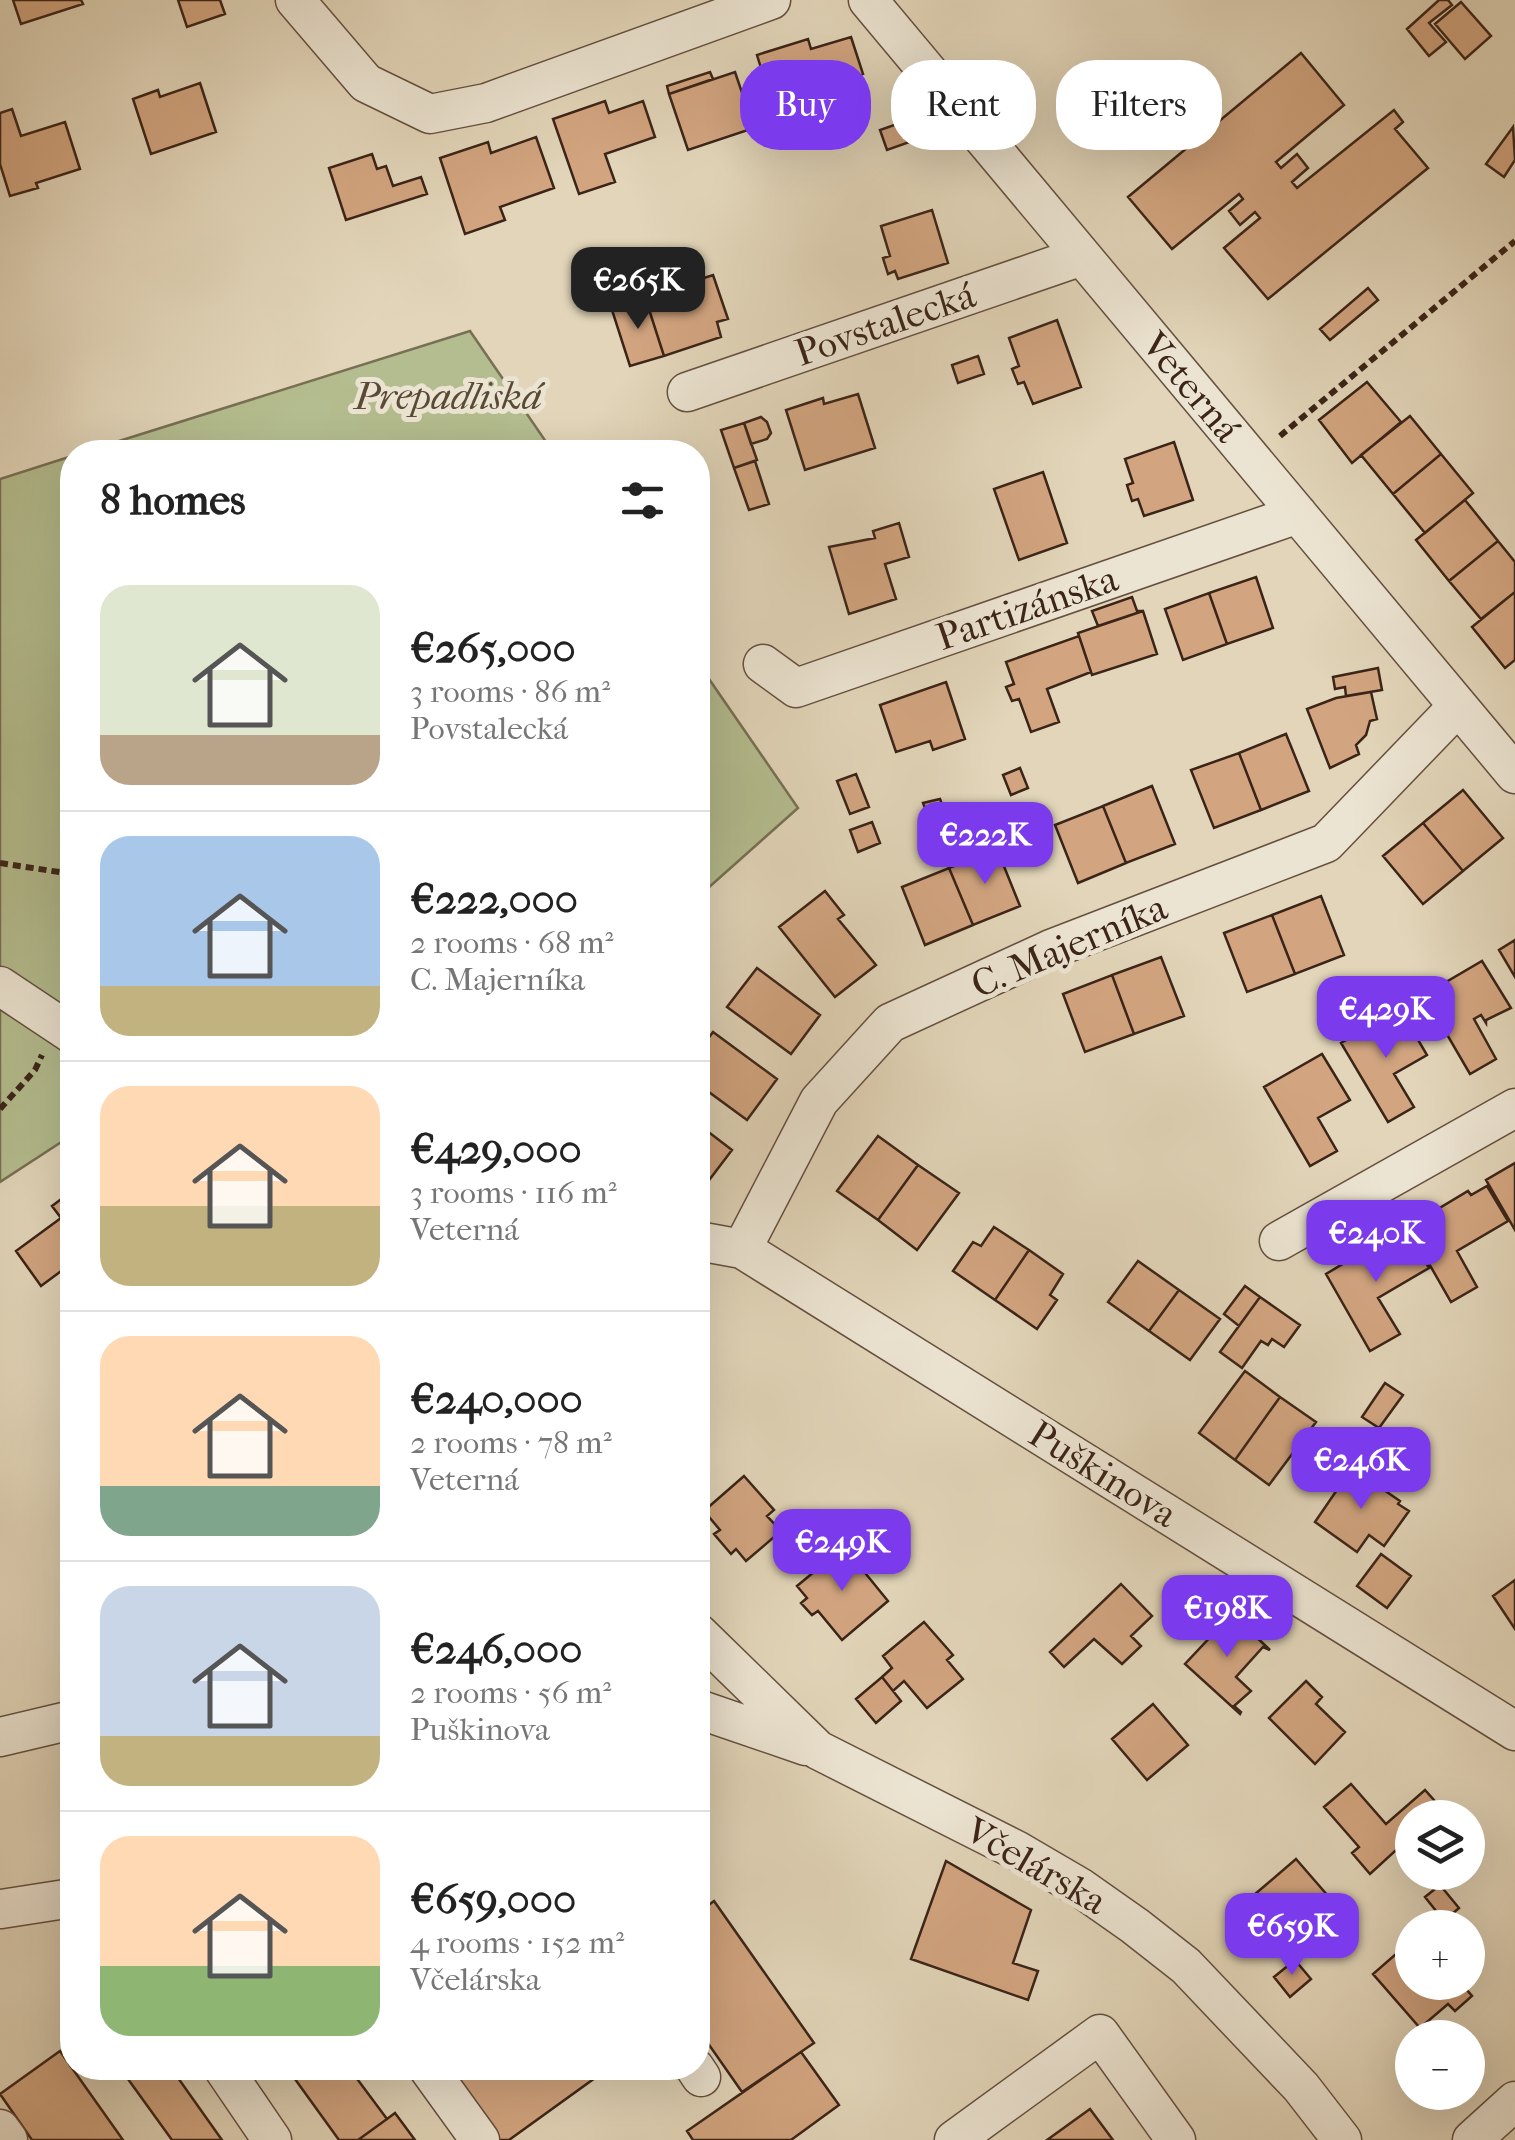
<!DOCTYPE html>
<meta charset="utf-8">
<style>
body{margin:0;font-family:"IM FELL French Canon",serif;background:#f6f6f6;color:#222;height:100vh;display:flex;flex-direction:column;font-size:38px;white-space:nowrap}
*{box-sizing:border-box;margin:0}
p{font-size:32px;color:#767676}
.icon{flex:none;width:55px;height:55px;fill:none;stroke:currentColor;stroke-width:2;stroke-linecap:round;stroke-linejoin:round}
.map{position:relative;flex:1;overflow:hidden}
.panel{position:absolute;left:60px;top:440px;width:650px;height:1640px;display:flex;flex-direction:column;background:#fff;border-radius:40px;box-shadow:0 10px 40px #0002}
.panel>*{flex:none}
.hud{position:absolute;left:740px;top:60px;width:625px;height:90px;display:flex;gap:20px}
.fabs{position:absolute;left:1395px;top:1800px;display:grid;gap:20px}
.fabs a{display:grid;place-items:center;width:90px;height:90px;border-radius:50%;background:#fff;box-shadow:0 10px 40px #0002;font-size:50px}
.price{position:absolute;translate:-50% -85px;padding:0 22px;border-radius:20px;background:#7c3aed;color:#fff;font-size:32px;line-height:65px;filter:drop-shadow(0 2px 5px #0008)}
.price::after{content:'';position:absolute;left:50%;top:60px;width:30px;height:22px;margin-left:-15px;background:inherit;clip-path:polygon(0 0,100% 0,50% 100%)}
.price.active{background:#222;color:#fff}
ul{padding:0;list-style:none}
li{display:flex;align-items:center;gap:30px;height:250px;padding:0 40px}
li+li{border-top:2px solid #e0e0e0}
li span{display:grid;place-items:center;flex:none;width:280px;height:200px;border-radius:30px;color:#555}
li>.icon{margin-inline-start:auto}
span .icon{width:120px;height:120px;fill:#fffc;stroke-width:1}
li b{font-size:42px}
h2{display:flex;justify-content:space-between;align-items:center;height:120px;padding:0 40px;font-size:42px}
.chip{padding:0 35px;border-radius:40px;background:#fff;box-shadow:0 10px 40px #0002;font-size:35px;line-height:90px}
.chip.active{background:#7c3aed;color:#fff}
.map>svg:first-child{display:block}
.green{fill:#b4bd8f;stroke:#787054;stroke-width:2.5}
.building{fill:#d2a580;stroke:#3b2418;stroke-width:2.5}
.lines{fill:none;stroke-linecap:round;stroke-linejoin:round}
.minor-casing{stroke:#655040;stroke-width:41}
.path{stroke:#3b2418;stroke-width:6;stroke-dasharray:8 5;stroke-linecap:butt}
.minor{stroke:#ece4d2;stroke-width:38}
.labels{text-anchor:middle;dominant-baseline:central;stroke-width:10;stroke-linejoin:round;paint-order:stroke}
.street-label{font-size:38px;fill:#3b2418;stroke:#ece4d2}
.park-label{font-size:38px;font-style:italic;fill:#594a36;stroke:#ece4d2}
</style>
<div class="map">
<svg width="1515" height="2140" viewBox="0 0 1515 2140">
<rect width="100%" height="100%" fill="#e2d5b9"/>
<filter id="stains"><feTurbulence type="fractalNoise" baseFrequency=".002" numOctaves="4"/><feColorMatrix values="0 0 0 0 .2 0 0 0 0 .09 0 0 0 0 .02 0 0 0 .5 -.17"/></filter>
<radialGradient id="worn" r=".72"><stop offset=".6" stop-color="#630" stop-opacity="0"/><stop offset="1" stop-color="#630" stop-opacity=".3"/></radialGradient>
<!-- green -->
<path class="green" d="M470,331L553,452H84Z
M72,456V1135L0,1182V479Z
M698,663L798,808L698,897Z"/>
<!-- building -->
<path class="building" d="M13,0H81L83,4L21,24Z
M178,0H220L225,14L187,27Z
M1439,0H1448L1452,5L1429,23L1446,42L1429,56L1407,29Z
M1461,2L1491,36L1465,59L1435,24Z
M851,37L863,74L807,91L816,118L780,130L757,55L808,39L811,49Z
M1301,53L1344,105L1276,162L1281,168L1297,154L1308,168L1292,182L1297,188L1394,110L1403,122L1395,129L1428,168L1268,299L1224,248L1260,218L1255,212L1240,225L1229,211L1243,199L1239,194L1172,249L1128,197Z
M710,72L713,79L669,94L667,86Z
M735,72L754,128L688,150L669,94Z
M200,83L216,132L151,154L133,99L158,90L160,97Z
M605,101L609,113L643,101L655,137L605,154L615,182L579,194L553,119Z
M12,109L21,136L65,122L80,169L36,183L38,188L10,196L0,164V113Z
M911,119L918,139L887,150L880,130Z
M1513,127L1515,160L1504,177L1486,164Z
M536,137L554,188L500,207L505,220L465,234L440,158L488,142L491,153Z
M372,154L377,169L386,166L393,186L421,177L427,194L346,220L329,168Z
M932,210L948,263L898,279L895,271L888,274L883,258L890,256L881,226Z
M713,275L728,319L717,322L721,337L664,356L645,297Z
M1368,288L1378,300L1330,340L1320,329Z
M645,297L664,356L630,366L612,310Z
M1057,320L1081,387L1033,404L1024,382L1018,384L1012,369L1019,366L1009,338Z
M978,356L984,374L958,383L952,365Z
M1367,382L1401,422L1352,463L1319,420Z
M858,394L875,448L805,470L786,410L823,398L824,404Z
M1410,416L1441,454L1393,494L1361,455Z
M761,417L767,422L771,433L767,439L751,444L744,423Z
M744,423L757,460L734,468L721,430Z
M1174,442L1193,500L1144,516L1138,499L1132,501L1127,485L1133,483L1125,459Z
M1441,454L1473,493L1425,533L1393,494Z
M755,461L769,504L749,510L734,468Z
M1043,472L1067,543L1019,560L994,489Z
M1465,500L1498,541L1449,581L1416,540Z
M899,523L909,557L885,564L896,599L849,614L829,547L875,538L873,531Z
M1498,541L1515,562V592L1481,619L1449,581Z
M1256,577L1273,628L1227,644L1209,593Z
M1515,592V660L1505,668L1472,627Z
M1209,593L1227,644L1183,660L1165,609Z
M1132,597L1137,611H1143L1098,626L1092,611Z
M1143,611L1157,654L1092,675L1078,633Z
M1079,636L1091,672L1047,689L1059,722L1031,732L1019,699L1012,701L1006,687L1014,684L1006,662Z
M1378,668L1382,690L1346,696L1345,687L1335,689L1333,677Z
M946,682L965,739L933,750L930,741L896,752L880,705Z
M1371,692L1377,719L1370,721L1366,735L1356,745L1359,754L1330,768L1307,709L1336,698Z
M1286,734L1309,791L1261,810L1239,753Z
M1239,753L1261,810L1214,828L1191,770Z
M1020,768L1028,788L1011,795L1003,775Z
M856,774L869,807L850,814L837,781Z
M1152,786L1175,844L1126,863L1103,806Z
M1463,790L1503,838L1463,871L1423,823Z
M940,799L950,824L934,831L923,803Z
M1103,806L1126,863L1078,883L1055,825Z
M872,822L880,843L858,852L850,830Z
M1423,823L1463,871L1423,904L1383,856Z
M997,849L1020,906L973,925L949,868Z
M949,868L973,925L925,945L902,887Z
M825,891L844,915L838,919L876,965L835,997L779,927Z
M1321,896L1344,955L1295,974L1272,915Z
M1272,915L1295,974L1247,992L1224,933Z
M1515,940V977L1499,950Z
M1161,957L1184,1016L1134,1034L1112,975Z
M1482,961L1511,1008L1486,1020V1023L1481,1015L1474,1019L1496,1059L1470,1074L1424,995Z
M757,968L820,1015L791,1054L727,1007Z
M1112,975L1134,1034L1085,1052L1063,994Z
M1400,1009L1427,1055L1394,1074L1414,1107L1388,1122L1341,1043Z
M713,1032L777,1079L747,1120L698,1084V1052Z
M1322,1054L1350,1100L1318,1118L1337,1151L1310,1166L1264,1087Z
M698,1124L732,1150L700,1192L698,1190Z
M878,1136L918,1165L878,1220L837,1191Z
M1515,1163V1230L1486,1180Z
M918,1165L959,1193L917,1250L878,1220Z
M1487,1186L1508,1221L1457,1251L1477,1287L1451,1302L1408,1227L1468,1191L1471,1195Z
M72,1191V1263L41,1286L16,1251L61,1218L52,1206Z
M994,1227L1029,1250L995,1300L953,1271L973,1242L981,1246Z
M1408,1232L1429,1268L1378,1298L1400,1334L1370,1351L1326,1274L1391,1235L1394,1240Z
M1029,1250L1063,1274L1050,1295L1057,1300L1037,1329L995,1300Z
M1138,1261L1179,1290L1149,1331L1108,1302Z
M1245,1286L1260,1297L1239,1326L1224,1314Z
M1179,1290L1220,1319L1190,1360L1149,1331Z
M1260,1297L1300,1325L1284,1347L1272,1339L1268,1345L1261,1341L1242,1368L1220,1352Z
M1245,1371L1280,1397L1235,1460L1199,1433Z
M1385,1383L1403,1395L1379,1428L1362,1417Z
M1280,1397L1316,1422L1269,1485L1235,1460Z
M1352,1468L1400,1501L1398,1504L1409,1511L1384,1546L1369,1535L1357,1552L1315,1522Z
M744,1476L774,1510L767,1516L781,1531L746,1561L736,1549L731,1554L714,1534L720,1530L704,1511Z
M844,1547L888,1601L842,1640L818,1611L812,1615L801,1603L807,1598L797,1586Z
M1381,1554L1411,1576L1387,1608L1357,1586Z
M1515,1580V1629L1493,1596Z
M1121,1584L1152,1616L1131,1636L1141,1646L1122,1664L1094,1639L1064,1667L1050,1652Z
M1232,1614L1270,1650L1263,1647L1236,1677L1251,1691L1234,1706L1241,1712L1240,1714L1185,1664Z
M924,1622L953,1655L947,1660L963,1679L927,1708L904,1681L893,1691L882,1677L892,1668L883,1656Z
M882,1677L901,1701L876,1723L856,1699Z
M1306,1681L1322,1697L1316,1704L1345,1732L1315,1764L1269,1718Z
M1153,1704L1188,1745L1147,1780L1112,1739Z
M1351,1784L1386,1824L1425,1790L1450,1818H1412V1846L1407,1840L1370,1874L1352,1853L1359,1847L1324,1807Z
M1296,1859L1342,1912L1299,1948L1254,1895Z
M946,1861L1031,1910L1013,1963L1038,1971L1028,2000L911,1959Z
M1440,1885L1459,1908L1444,1921L1425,1897Z
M714,1901L814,2043L742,2092L698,2029V1913Z
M1412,1940V1982H1460L1472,1996L1455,2011L1448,2004L1420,2028L1373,1974Z
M1295,1960L1311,1979L1290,1997L1274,1977Z
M60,2051L123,2140H32L0,2094Z
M801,2052L839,2105L791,2140H693L687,2131Z
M120,2068H171L222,2140H172Z
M287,2068H349L387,2119L358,2140H339Z
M443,2068H605L606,2070L509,2140H495Z
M1090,2109L1113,2140H1047Z
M395,2113L415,2140H358L387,2119Z"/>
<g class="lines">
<defs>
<path id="minor" d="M295,0L366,83L430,114L486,103L771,0
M868,0L1515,774
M687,392L1082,256
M763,664L796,688L1298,514
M0,986L72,1034
M698,1241L742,1249L1515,1731
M1279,1241L1515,1108
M742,1249L819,1101L890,1023L1051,949L1326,843L1458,706
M698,1633L818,1750L1016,1850L1081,1888L1135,1926L1186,1966L1301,2087L1342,2140
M698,1709L806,1746
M0,1737L72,1720
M1,1909L72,1898
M223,2068L272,2140
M428,2068L480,2140
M695,2068L701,2077
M0,2129L8,2140
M954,2140L1100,2034L1176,2140
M1472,2140L1515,2101"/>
</defs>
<!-- minor casing -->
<use href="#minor" class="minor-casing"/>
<!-- path -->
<path class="path" d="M1280,436L1515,241
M0,863L72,874
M0,1109L35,1070L42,1055"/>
<!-- minor -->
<use href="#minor" class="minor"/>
</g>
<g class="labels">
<!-- street labels -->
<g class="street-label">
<text transform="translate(885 324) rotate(-19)">Povstalecká</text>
<text transform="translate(1191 387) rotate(50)">Veterná</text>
<text transform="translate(1027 608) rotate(-19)">Partizánska</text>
<text transform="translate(1069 946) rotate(-23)">C. Majerníka</text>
<text transform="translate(1103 1474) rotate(32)">Puškinova</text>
<text transform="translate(1036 1866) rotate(30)">Včelárska</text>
</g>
<!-- park labels -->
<g class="park-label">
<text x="448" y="396">Prepadliská</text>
</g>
</g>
<rect width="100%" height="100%" filter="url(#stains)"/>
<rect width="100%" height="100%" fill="url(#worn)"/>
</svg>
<div class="fabs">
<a><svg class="icon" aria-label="layers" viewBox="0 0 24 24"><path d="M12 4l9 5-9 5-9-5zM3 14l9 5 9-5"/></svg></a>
<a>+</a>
<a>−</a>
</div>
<b class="price active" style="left:638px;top:332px">€265K</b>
<b class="price" style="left:985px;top:887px">€222K</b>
<b class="price" style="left:1386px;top:1061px">€429K</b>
<b class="price" style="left:1376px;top:1285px">€240K</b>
<b class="price" style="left:1361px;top:1512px">€246K</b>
<b class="price" style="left:842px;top:1594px">€249K</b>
<b class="price" style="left:1227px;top:1660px">€198K</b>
<b class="price" style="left:1292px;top:1978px">€659K</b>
<div class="hud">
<a class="chip active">Buy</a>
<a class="chip">Rent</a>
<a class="chip">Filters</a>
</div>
<section class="panel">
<h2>8 homes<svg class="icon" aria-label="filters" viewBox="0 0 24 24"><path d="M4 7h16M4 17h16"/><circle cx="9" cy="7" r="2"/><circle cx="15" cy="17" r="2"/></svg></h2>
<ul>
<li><span style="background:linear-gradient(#dfe7d0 75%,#b9a48a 0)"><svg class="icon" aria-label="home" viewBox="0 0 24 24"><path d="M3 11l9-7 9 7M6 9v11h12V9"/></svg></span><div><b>€265,000</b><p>3 rooms · 86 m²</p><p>Povstalecká</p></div></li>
<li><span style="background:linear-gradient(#a9c7e8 75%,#c2b280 0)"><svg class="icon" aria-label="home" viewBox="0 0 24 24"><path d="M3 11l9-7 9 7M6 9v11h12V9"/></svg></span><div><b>€222,000</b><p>2 rooms · 68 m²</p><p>C. Majerníka</p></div></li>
<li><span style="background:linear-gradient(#ffd9b3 60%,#c2b280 0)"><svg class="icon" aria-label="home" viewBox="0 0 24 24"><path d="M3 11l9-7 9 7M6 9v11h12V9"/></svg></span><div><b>€429,000</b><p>3 rooms · 116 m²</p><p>Veterná</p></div></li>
<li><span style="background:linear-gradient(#ffd9b3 75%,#7fa58c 0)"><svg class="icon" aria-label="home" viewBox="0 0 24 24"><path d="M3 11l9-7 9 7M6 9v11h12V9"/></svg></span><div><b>€240,000</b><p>2 rooms · 78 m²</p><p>Veterná</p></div></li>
<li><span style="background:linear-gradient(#c9d6e8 75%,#c2b280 0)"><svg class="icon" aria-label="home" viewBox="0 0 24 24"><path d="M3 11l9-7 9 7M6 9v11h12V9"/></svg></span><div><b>€246,000</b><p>2 rooms · 56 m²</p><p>Puškinova</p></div></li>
<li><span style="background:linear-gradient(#ffd9b3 65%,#8fb573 0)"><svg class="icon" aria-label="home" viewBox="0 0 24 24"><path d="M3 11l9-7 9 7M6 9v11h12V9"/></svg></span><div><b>€659,000</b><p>4 rooms · 152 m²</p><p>Včelárska</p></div></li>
</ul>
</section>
</div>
